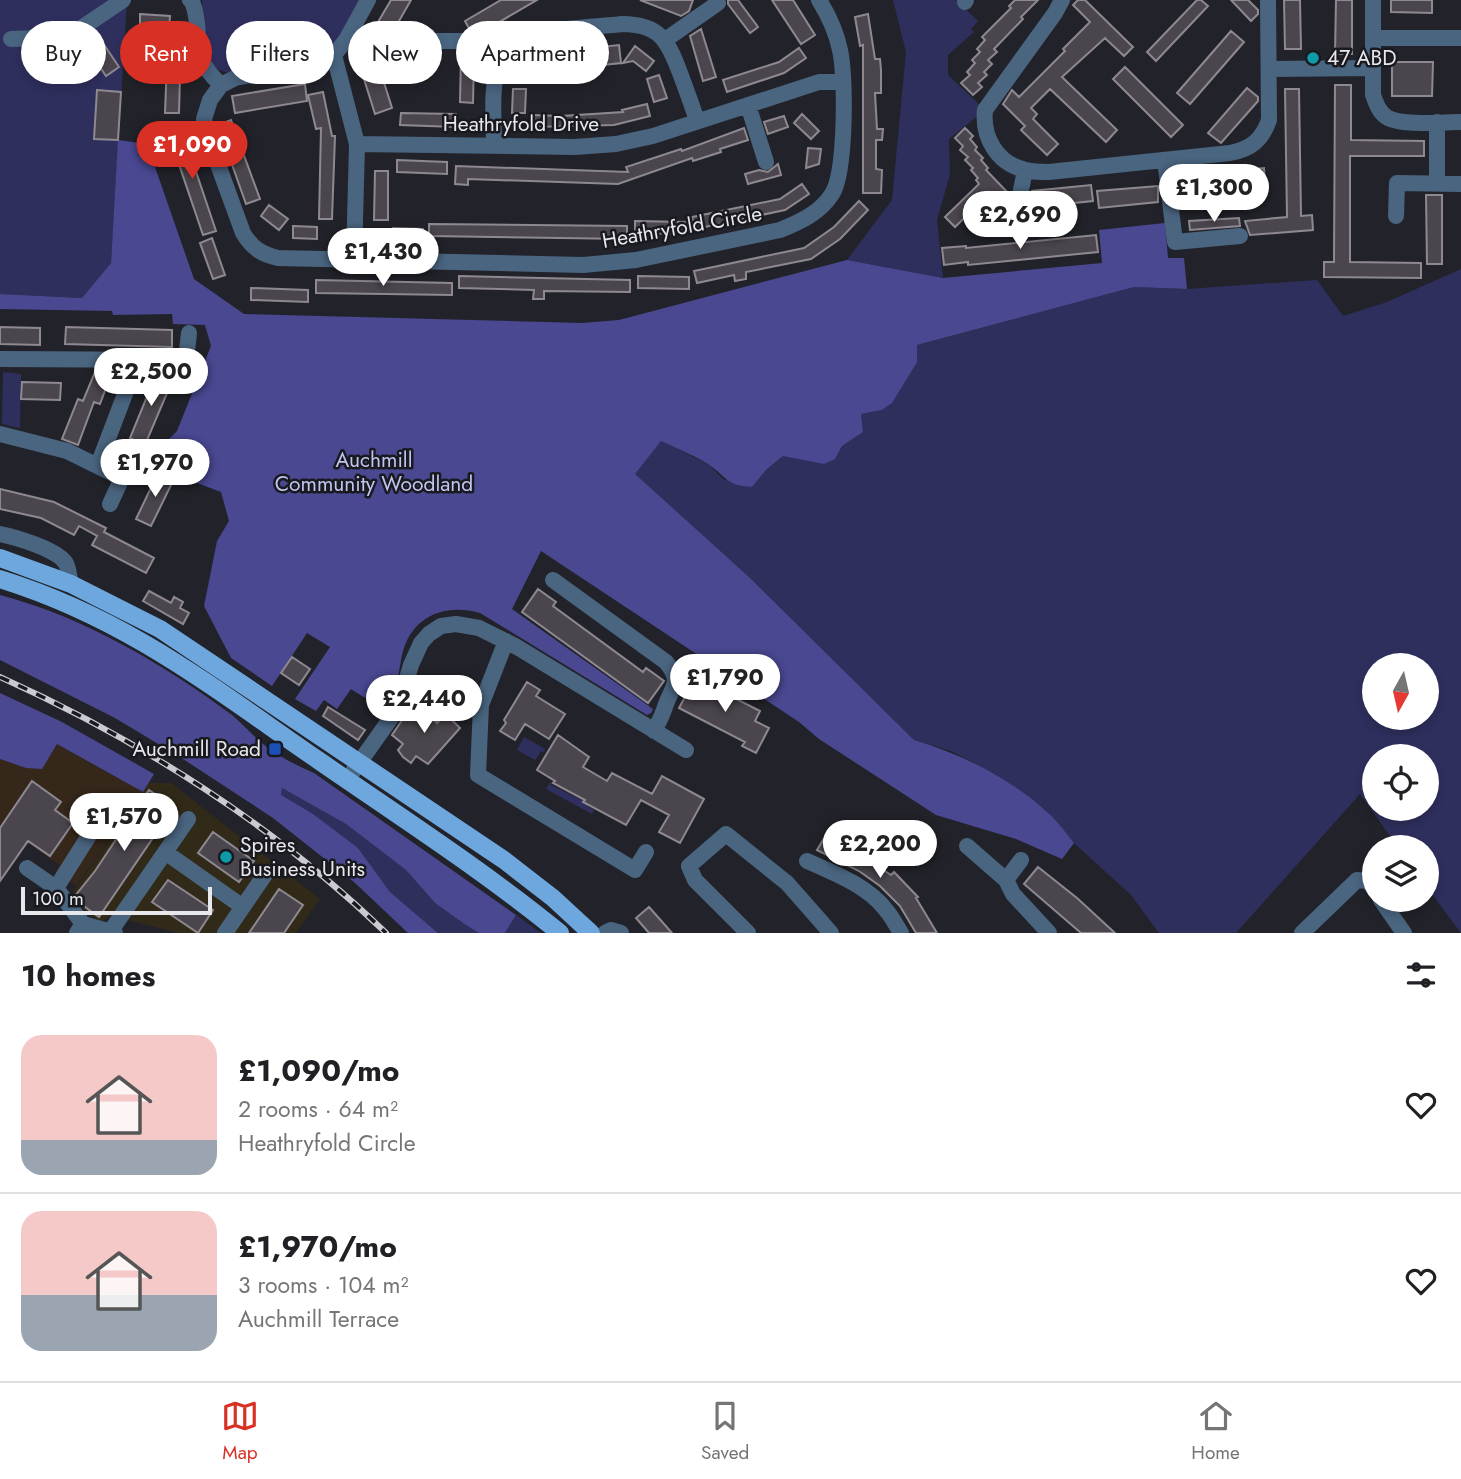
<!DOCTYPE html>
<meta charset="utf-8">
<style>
body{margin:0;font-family:Jost,sans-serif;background:#f2f2f2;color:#202124;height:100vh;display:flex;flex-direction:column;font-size:26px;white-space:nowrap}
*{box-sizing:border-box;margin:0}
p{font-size:23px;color:#757577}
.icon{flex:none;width:38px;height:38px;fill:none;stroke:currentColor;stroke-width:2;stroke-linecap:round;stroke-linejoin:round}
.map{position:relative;height:933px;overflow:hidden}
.side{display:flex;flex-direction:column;background:#fff;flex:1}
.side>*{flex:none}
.top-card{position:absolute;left:21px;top:21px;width:700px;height:63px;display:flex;gap:14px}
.needle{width:46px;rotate:188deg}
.buttons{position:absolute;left:1362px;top:653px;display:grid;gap:14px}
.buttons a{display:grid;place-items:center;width:77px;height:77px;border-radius:50%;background:#fff;box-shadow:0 4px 10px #0003;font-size:35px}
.scale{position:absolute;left:21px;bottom:18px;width:191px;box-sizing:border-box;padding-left:7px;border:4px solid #e7e7ec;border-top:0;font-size:19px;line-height:24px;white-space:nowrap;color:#e7e7ec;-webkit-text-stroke:5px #191920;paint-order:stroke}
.price{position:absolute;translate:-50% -60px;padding:0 16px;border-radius:24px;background:#fff;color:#222;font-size:23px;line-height:46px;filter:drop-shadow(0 2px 4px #0008)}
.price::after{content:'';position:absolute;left:50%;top:42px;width:21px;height:16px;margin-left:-10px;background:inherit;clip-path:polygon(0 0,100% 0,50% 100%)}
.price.current{background:#d93025;color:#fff}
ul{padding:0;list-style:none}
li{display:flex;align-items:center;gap:21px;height:175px;padding:0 21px}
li+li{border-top:2px solid #e0e0e0}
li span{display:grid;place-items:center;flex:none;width:196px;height:140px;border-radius:21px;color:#555}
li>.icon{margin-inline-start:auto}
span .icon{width:84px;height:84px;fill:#fffc;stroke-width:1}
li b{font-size:30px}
h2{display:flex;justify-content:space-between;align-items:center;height:84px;padding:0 21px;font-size:30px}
.tag{padding:0 24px;border-radius:32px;background:#fff;box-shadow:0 4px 10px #0003;font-size:24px;line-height:63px}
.tag.current{background:#d93025;color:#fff}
.dock{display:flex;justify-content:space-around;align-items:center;height:98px;border-top:2px solid #e0e0e0;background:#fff;font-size:19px;color:#757577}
.dock a{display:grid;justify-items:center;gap:4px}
.dock .current{color:#d93025}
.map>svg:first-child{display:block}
.commercial{fill:#322a19}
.industrial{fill:#36271b}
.green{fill:#2f2f5e;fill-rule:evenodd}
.forest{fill:#494891}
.building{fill:#4b464d;stroke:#8e8990;stroke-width:2}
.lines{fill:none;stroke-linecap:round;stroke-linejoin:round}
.minor{stroke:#4a6580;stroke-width:16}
.major{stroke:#6ea7de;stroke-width:18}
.rail-casing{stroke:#cacad0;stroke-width:6}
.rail{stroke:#191920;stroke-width:3.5;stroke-dasharray:10;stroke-linecap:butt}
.culture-dot{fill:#0f9aa8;stroke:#191920;stroke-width:2.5}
.transit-dot{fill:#1a4fb4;stroke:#191920;stroke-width:2.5}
.labels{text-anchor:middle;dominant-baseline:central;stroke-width:5;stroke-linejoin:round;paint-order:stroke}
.poi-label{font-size:21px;fill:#e7e7ec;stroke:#191920;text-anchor:start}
.street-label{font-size:21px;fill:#e7e7ec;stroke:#191920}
.park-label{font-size:21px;fill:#c0c4ee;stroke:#191920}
</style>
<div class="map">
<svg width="1461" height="933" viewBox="0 0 1461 933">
<rect width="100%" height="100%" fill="#22232a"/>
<!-- commercial -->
<path class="commercial" d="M149,783H171L320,899L296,933H179L110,916L100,922L69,898Z"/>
<!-- industrial -->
<path class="industrial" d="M56,744L143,792L76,886L56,871L59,865L0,823V759L26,768Z"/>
<!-- green -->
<path class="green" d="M0,0H127L111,263L82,298L0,294Z
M202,0H359C353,12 348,28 339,39C320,63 262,67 232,73C193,69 203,29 202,0Z
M893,0H956L978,21L971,29L974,32L948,55V75L985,110L949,139L950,174L937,220L943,278L847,260L892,200L906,52Z
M1461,269V933L1426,886V847H1398L1360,794L1236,933H1159L1131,895L1074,843L1046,810L995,774L951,751L914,740L749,577L634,474L661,440L709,465L723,479L752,487L767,469L783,456L835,459L842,446L863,432L861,414L882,410L892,403L917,345L1134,287L1187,289L1317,280L1343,316L1387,302ZM1374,665H1426V718H1374ZM1374,756H1426V808H1374Z
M3,372L21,374L20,428L2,424Z
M524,737L545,749L544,752L541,751L535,760L517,750Z
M551,781V785L590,804L588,807L594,810L592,814L546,789Z
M282,788L346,824L406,870L435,903L479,933H438L390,892L358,848L280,795Z
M516,915L541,933H505Z"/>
<!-- forest -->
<path class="forest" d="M118,140L147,144L194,279L244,314L582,323L619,320L847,260L943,278L1102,263L1099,230L1165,223L1168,258H1184L1187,289L1134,287L917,345V362L892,403L882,410L861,414L863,432L842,446L835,459L824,464L783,456L767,469L752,487C725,485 727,477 708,464C693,455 676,448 661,441L635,474L749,577L914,740C962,754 1007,777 1045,810C1056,819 1065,832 1074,843L1062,859L1016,839L936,815L819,739L799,722L541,551L512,609L653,709L651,713L647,715L480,613C445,603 411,616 402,655C398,675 398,688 387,708L368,693L365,698L351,689L337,709L324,700L316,711L295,699L330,647L307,633L272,686L231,658L204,606L217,541L229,521L221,492L133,459L135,451H151L163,445L177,431L211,346L205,325L173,324L172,314L113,315L112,311L0,309V294L82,298L111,263Z
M0,595C84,617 163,664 232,715C243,724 252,735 263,744C279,757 296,765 314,773L516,915L505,933H479L466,925L435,903L406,870L346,824L282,788L281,795L313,814L358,848L390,892L438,933H408L354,882L273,818L180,757L115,718L0,660Z
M0,693L62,722L154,774L143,792L57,744L42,769L26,768L0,759Z"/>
<!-- building -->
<path class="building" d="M391,0H411L374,65L358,56Z
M501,0H537L477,35L471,32L465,21Z
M640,0H693L689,11L681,16Z
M728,0H738L758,27L750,33L728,4Z
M772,0H793L815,35L801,44Z
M1015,0H1038L1021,17L1023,19L994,49L997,52L988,60L992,64L984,72L987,75L978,83L982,87L973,95L961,83L970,75L967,72L975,63L972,60L980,52L977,49L985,40L982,37L1011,8L1009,6Z
M1078,0H1085L1133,47L1124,56L1105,38L1062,77L1117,130L1106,142L1050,89L1031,108L1037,114L1033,119L1058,144L1047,155L1021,130L1025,126L1003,104L1012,90L1019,97L1065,51L1063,49L1090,22L1073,5Z
M1197,0H1201L1208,6L1156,61L1147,52Z
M1231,0H1248L1258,10V14L1251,21Z
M1284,0H1300L1301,49H1285Z
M1336,0H1352V54H1335Z
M1391,0H1432V13L1391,12Z
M140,14L170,16L169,29L140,27Z
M868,14L875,59H880L881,70V93H875L877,129H883L882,140H876V169L882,170L881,193H863V45L860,46L855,17Z
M701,29L716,77L703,81L690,36Z
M1231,31L1244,42L1190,104L1177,93Z
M168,36L181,37L179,113H165Z
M416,38H420L421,46L425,50L424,72H414Z
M619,45L621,63L548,71L546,53Z
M105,46L119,67L106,76L92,55Z
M635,46L654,61L646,71L633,61L623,63Z
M799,48L806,58L784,73L727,92L723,80L779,62Z
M461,53L474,57L473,103L460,102Z
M531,56L540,66L523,82L514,72Z
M1392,62H1433L1432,96H1392Z
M1125,67L1183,125L1171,137L1113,79Z
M381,73L392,108L375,114L364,79Z
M659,75L667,98L654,102L647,79Z
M305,84L307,101L235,113L232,96Z
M1335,85H1351V140L1424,141V156H1350V262L1421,263V278L1324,277V262H1334Z
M1247,88L1258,97V101L1221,143L1208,133Z
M513,89H526L525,113H512Z
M1285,89H1299L1301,216L1312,215L1313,230L1250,235L1245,221L1287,217Z
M97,90L121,92L118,140L94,139Z
M323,92L332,136H335L332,219H319L321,128L316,129L308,95Z
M647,104L650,116L614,125L532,127V115L561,116L623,112L622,110Z
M401,113L456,114L455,127L400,125Z
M802,114L819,131L811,139L794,123Z
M784,116L788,127L768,134L764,122Z
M231,120L260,199L246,204L218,125Z
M181,127L216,231L203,235L168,132Z
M744,128L748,140L720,149L721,152L693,161L692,158L618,184L468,179V185L455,184L456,166L628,172L626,167L681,149L682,151Z
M965,128L973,136L970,139L977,147L975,150L983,158L981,160L988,168L986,170L1009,194L999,203L989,194L955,227L945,217L979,184L976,180L978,178L971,170L973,168L965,160L968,157L960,150L963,146L955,138Z
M808,148L821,149L819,164L806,168Z
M397,160L447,162V174L397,172Z
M778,164L781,175L748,184L745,174L759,170L768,172Z
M1264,168L1265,185L1211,190L1212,197L1180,200L1178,183L1217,180L1216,173Z
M375,171H388V220H374Z
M802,184L809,194L785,210L695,229L692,217L780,199Z
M1091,185L1093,201L1034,207L1032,191Z
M1158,186V202L1099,208L1097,191Z
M1426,195H1442V264H1427Z
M859,201L868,210L840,239L811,259L746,272V279L735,281L734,275L697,283L694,271L804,248L834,227Z
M269,205L288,219L279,230L261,216Z
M1239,218L1240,226L1190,230L1189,221Z
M635,221L686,222V234L635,233Z
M429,224L627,226V239L429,236Z
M293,226L317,227V239L293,238Z
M393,228L423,229L422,241H393Z
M1096,235L1098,252L968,265V262L944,265L942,248L966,246V248Z
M212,238L225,275L213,279L200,243Z
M459,276L630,280V292L544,291V299H533L534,290L459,288Z
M638,276L689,277V289L638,288Z
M316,280L452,283V295L316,293Z
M251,288L308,290V302L251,300Z
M0,327L40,328V345L0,344Z
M66,327L172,330V347L65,344Z
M95,372L110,377L100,404L94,402L78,445L62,439L78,399L83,401Z
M157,372L173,379L145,445L130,438Z
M22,382L61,383L60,400L21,399Z
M159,471L174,479L151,526L136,519Z
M0,489L54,502L106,528L104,532L154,558L146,573L92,545L97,536L79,526L74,535L41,518L0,509Z
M538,589L556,602L553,606L643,672L646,668L664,681L648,703L522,612Z
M149,591L171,603L174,597L183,602L180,608L189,613L183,624L143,601Z
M292,657L310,669L299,685L281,673Z
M695,678L760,711L755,721L769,728L756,753L742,746L745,742L679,708Z
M527,682L540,690L536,696L565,714L549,739L525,724L515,740L500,731L506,723L504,720Z
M417,705L437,723L446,714L460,728L428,764L416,756L411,763L403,757L398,750L403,744L392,735L409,710L412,712Z
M328,707L365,730L358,740L323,716Z
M558,735L589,757L583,767L607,781L612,773L652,794L662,776L704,799L680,843L659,832L669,815L641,800L626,825L583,802L585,800L553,783L555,781L537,770Z
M32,781L61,802L55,810L73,823L50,856L28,841L0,881V828Z
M149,790L174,807L99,917L81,904L75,896L95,871Z
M213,832L254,861L239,882L198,853Z
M826,835L844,845L846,839L881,857L876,865L891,875L894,872L918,897L916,898L937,933H916L900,906L880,886L859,871L817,850Z
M1038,867L1077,898L1115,933H1081L1024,884Z
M168,880L213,910L198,933L152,902Z
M279,889L303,905L284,933H249Z
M649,907L657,916L672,933H649L636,918Z"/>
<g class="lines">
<!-- minor -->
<path class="minor" d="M190,0L192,1C206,39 185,51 221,85
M368,0L346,40L334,55L312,64L235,78L221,85L210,100L204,119L208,137L243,233C252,248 261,254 278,258L583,265L636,260L780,230C800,222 820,213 832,194C846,173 846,76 840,50C836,31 829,16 819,0
M1062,0L1055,13L985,110C982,137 997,164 1026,170C1033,172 1041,172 1049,172L1230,153C1251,149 1262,140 1269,120L1268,0
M1373,0V95C1376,103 1379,113 1388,118C1404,126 1442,122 1461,122
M965,2L966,0
M1373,38H1461
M11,39L68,37L123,0
M665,40L718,3
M430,41H465L501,58
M334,55L357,144L354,260
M1269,69L1373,68
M748,105L766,162
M1437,122V183
M357,144L575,147L616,144L653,136L819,82H843
M494,146C494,121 491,94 497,69C499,57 508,45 519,39C537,29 598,27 622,24C660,24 668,41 680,73C686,89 692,105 697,121
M1165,160L1175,242L1240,236
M1017,210L1025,170
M1396,216L1397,183L1461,184
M0,359L181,360L187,351L189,333
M0,434L67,451L122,478L110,504
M98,465L128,386L130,361
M0,534C16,537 55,549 65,562C69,567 69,578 71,584
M553,580L666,662C682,682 673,685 666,704C663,714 659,722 654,731
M506,641L481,705L478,775L635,870L646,852
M347,780L398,708L411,665L421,643L429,634L441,626L456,624L479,628L517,647L686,750
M967,846L1006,880L1013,894L1049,933
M165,852L243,907
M807,861C834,873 868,886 886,910C892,917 896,925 901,933
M27,868L56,888L83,924
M1006,880L1021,860
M56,888L90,834
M1381,900L1404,933
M110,932L188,819
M77,933L83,924L115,933
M225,933L266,873
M605,933L611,930L621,933
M748,933L695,880L689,866L726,834L787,883L831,933
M1302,933L1357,880L1368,881L1374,889"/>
<!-- major -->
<path class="major" d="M0,558L71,584L160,629L504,860L553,898L591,933
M0,579C126,618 212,687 318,760C399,816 483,870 560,933"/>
<defs>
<path id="rail" d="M0,677C138,739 277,827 386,933"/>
</defs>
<!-- rail casing -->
<use href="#rail" class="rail-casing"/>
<!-- rail -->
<use href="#rail" class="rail"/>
</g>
<!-- markers -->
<g class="culture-dot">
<circle cx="1313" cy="58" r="7"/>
<circle cx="226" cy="857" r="7"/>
</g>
<rect class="transit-dot" x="268" y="742" width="14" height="14" rx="3.5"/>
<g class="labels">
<!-- poi labels -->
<g class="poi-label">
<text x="1327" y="58">47 ABD</text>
<text x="261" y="749" text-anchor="end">Auchmill Road</text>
<text x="240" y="845">Spires<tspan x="240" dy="24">Business Units</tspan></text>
</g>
<!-- street labels -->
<g class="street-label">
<text x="521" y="124">Heathryfold Drive</text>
<text transform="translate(682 227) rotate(-10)">Heathryfold Circle</text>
</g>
<!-- park labels -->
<g class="park-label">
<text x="374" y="460">Auchmill<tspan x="374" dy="24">Community Woodland</tspan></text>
</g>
</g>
</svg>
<div class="buttons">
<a><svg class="needle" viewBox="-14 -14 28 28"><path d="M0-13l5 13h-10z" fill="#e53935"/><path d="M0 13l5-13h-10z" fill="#757577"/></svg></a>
<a><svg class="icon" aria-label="locate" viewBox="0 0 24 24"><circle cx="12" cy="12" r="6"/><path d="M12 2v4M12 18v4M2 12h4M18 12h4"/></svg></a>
<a><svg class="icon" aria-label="layers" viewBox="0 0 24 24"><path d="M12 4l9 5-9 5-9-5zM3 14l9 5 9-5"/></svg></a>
</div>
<div class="scale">100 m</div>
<b class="price current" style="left:192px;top:181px">£1,090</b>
<b class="price" style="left:1214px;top:224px">£1,300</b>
<b class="price" style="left:1020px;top:251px">£2,690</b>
<b class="price" style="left:383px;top:288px">£1,430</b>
<b class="price" style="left:151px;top:408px">£2,500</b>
<b class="price" style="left:155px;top:499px">£1,970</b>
<b class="price" style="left:725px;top:714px">£1,790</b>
<b class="price" style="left:424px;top:735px">£2,440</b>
<b class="price" style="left:124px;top:853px">£1,570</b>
<b class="price" style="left:880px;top:880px">£2,200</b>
<div class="top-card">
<a class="tag">Buy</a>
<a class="tag current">Rent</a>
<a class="tag">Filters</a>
<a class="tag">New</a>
<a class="tag">Apartment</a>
</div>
</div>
<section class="side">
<h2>10 homes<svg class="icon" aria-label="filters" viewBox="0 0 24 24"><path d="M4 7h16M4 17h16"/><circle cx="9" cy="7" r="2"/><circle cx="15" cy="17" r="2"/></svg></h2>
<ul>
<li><span style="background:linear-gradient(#f6c9c9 75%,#9aa5b1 0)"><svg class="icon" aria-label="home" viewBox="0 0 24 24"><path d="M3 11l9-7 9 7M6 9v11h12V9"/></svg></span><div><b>£1,090/mo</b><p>2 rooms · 64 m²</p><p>Heathryfold Circle</p></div><svg class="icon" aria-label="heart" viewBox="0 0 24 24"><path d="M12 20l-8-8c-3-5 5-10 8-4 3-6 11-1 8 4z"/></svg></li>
<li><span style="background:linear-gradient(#f6c9c9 60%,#9aa5b1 0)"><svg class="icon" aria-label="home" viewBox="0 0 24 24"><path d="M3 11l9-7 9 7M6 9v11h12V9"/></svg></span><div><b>£1,970/mo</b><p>3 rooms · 104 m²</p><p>Auchmill Terrace</p></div><svg class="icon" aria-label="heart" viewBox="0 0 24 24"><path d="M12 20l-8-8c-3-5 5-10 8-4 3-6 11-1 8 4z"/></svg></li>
</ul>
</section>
<nav class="dock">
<a class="current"><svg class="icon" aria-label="map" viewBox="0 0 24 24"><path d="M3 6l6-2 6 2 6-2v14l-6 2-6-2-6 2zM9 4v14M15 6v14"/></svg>Map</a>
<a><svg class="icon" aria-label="saved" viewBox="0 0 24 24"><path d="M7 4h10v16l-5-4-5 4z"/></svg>Saved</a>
<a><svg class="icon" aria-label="home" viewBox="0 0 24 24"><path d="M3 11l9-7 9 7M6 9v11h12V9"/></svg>Home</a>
</nav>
